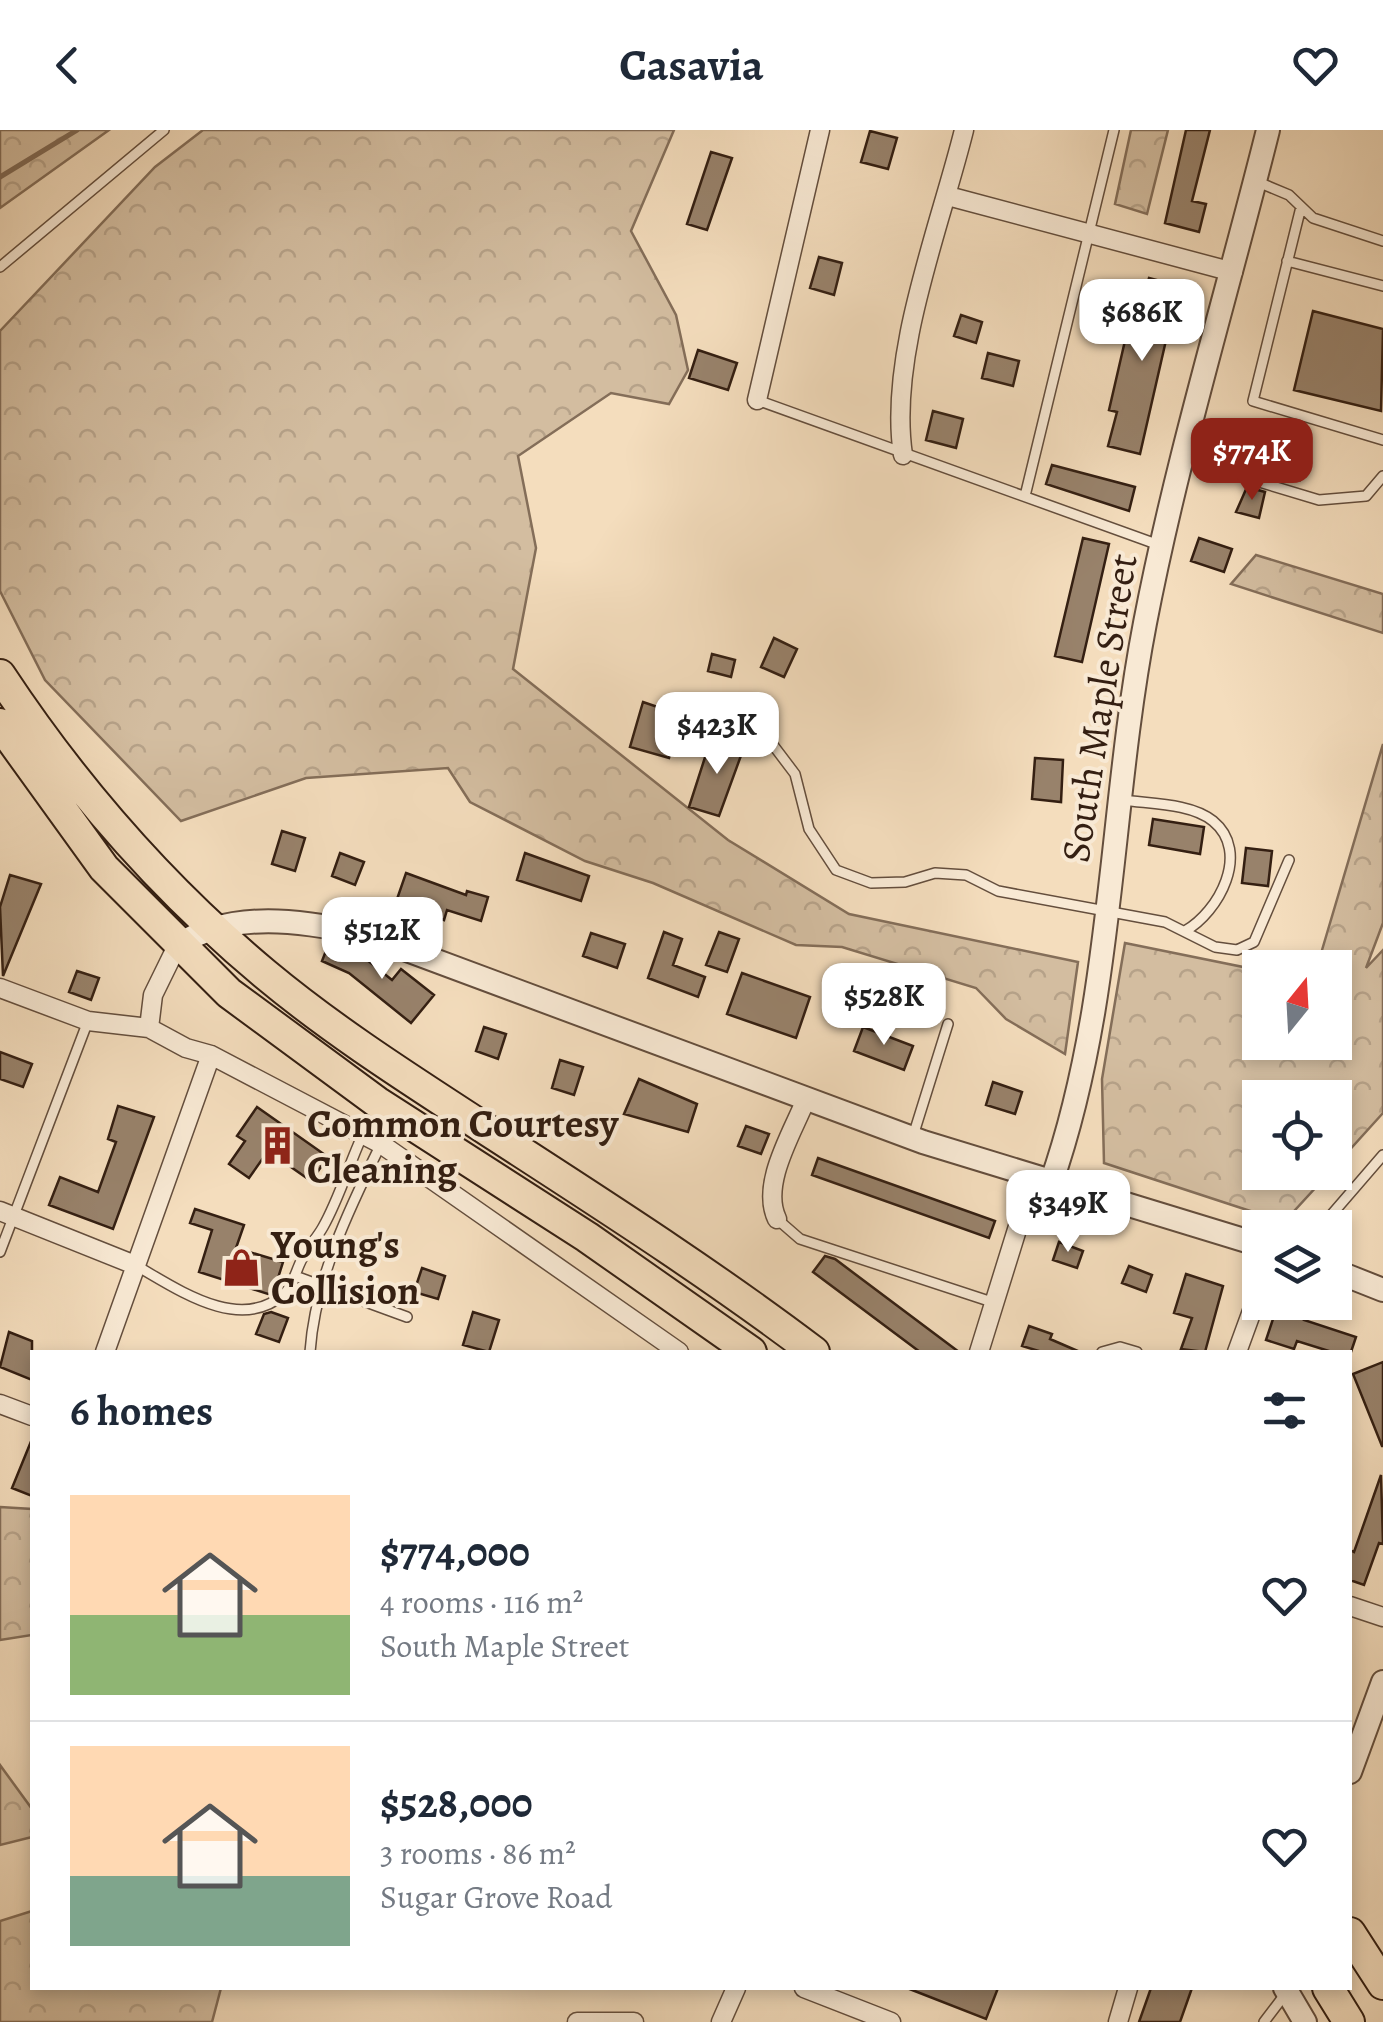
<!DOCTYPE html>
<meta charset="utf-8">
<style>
body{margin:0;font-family:Alegreya,serif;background:#f6f6f7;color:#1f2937;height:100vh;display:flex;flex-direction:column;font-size:38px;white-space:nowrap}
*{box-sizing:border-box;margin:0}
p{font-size:32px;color:#747a83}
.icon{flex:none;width:55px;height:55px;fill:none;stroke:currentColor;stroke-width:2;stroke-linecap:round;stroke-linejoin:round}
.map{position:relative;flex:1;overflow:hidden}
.drawer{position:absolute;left:30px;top:1220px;width:1322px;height:640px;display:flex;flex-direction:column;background:#fff;border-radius:0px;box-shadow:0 5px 15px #0003}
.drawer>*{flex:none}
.needle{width:65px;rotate:18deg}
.controls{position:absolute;left:1242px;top:820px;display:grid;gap:20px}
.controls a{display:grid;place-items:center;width:110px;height:110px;border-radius:0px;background:#fff;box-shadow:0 5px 15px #0003;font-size:50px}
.price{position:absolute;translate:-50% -85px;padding:0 22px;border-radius:20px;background:#fff;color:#222;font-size:32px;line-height:65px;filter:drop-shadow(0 2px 5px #0008)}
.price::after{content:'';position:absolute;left:50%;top:60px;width:30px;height:22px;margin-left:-15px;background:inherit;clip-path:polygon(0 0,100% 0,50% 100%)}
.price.on{background:#8f2418;color:#fff}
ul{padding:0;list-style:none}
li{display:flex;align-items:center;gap:30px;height:250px;padding:0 40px}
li+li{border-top:2px solid #e0e1e3}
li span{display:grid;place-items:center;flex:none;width:280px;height:200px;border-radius:0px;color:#555}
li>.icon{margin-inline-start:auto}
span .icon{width:120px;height:120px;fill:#fffc;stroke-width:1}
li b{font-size:42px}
h2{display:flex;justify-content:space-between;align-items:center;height:120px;padding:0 40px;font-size:42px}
header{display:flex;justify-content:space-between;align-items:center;height:130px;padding:0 40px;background:#fff;font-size:45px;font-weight:700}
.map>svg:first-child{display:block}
.forest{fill:url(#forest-crowns);stroke:#846e59;stroke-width:2.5}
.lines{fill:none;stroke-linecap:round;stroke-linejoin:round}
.stream{stroke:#806a56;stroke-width:5}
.building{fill:#98826b;stroke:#341f12;stroke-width:2.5}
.service-casing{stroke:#644e3d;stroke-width:12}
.minor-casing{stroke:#644e3d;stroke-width:21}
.tertiary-casing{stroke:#644e3d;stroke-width:26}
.trunk-casing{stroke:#341f12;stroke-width:34}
.service{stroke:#f8e9d4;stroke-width:9}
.minor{stroke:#f8e9d4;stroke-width:18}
.tertiary{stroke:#f8e9d4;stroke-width:22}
.trunk{stroke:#f4ddbd;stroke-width:30}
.labels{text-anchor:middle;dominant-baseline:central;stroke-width:8;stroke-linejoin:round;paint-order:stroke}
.street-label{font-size:40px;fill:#341f12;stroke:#f8e9d4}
.poi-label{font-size:40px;font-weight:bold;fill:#341f12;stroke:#f8e9d4;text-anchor:start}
</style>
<header><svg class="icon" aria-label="back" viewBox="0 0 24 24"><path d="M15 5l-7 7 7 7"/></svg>Casavia<svg class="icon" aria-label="heart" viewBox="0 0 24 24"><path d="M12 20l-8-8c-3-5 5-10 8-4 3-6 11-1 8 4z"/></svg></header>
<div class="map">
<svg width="1383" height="1892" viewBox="0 0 1383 1892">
<defs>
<pattern id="forest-crowns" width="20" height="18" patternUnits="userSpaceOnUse" patternTransform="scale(2.5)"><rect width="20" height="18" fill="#d3bda0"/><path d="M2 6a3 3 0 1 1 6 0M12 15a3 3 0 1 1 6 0" fill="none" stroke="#b6a289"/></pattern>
</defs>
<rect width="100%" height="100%" fill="#f4ddbd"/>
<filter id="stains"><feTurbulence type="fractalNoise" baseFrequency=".002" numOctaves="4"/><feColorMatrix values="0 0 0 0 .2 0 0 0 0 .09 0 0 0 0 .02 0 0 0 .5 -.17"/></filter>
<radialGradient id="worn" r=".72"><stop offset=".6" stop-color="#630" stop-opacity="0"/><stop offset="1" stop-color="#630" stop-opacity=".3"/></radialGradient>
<!-- forest -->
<path class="forest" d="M0,0H109L0,78Z
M203,0H674L631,101L676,185L688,240L669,274L611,263L518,326L536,418L513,539L728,710L849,784L1078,832L1065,924L1006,889L976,858L842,817L796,815L653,753L585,731L470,672L448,638L306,648L181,691L45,550L0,461V201L155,37Z
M1131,0H1168L1147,84L1115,74Z
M1256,425L1383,464V503L1231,454Z
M1383,614V793L1366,838L1383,820V983L1335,1036V968H1260V1042L1329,1043L1284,1092L1104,1033L1102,949L1125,813L1243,837L1260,853V912H1335V838L1317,837Z
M0,1377L32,1379V1505L0,1510Z
M0,1635L32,1679V1707L0,1715Z
M32,1781V1858H221L212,1892H0V1791Z"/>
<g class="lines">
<!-- stream -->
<path class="stream" d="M0,47L77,0"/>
</g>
<!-- building -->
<path class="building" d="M1186,0H1210L1192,71L1206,74L1199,102L1165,93Z
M870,1L897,8L888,39L861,32Z
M711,22L732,28L707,100L687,94Z
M819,127L842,133L834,165L810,158Z
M1149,148L1186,158L1178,186L1172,184L1140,324L1108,316L1117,282L1109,280L1130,189L1137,191Z
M1313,181L1383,199L1381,281L1294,260Z
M961,185L982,192L976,213L954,206Z
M698,220L737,233L728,260L689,248Z
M988,223L1019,231L1013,256L982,248Z
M933,281L963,289L956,318L926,310Z
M1256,310L1306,320L1300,350L1250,341Z
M1052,335L1135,357L1129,381L1046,354Z
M1247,357L1265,362L1259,388L1236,382Z
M1083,408L1109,414L1082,532L1055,526Z
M1199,408L1232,419L1224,442L1191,431Z
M774,508L797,519L784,547L761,537Z
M712,524L735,530L731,547L708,541Z
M643,572L681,585L669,628L630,617Z
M731,604L747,609L719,686L689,677L708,618L723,623Z
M1035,628L1063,630L1061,672L1032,669Z
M1153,689L1204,697L1200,724L1149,715Z
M282,701L305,708L295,741L272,734Z
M1246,718L1272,721L1268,756L1242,753Z
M340,723L364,732L355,755L332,746Z
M525,723L589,746L581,771L517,750Z
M406,743L466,765L467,761L488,767L481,791L447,780L444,790L396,772Z
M10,745L41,754L3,846L0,777Z
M664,802L682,809L673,835L705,847L698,867L648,848Z
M719,802L739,809L727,842L706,835Z
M591,803L625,814L617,838L583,826Z
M329,813L361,825L392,850L401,839L434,865L411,893L349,843L322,831Z
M77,841L99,848L91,870L69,862Z
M742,843L810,867L796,908L727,884Z
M484,897L506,904L498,929L476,921Z
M863,897L913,916L904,940L854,921Z
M0,922L32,934L23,957L0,949Z
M560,930L583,937L574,965L552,958Z
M639,949L697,974L688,1002L624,984Z
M993,952L1022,962L1015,984L986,975Z
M118,976L154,987L113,1099L49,1075L60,1047L98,1062L116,1012L108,1009Z
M257,977L328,1027L311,1051L268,1021L249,1048L229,1034L245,1011L237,1006Z
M746,996L769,1004L761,1024L738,1016Z
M818,1028L995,1091L989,1108L812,1045Z
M195,1079L244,1095L236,1118L283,1132L274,1161L268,1164L199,1142L212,1100L190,1093Z
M1059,1112L1083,1121L1077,1138L1053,1130Z
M825,1126L835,1129L959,1222H920L813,1142Z
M1129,1136L1152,1145L1146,1162L1122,1153Z
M422,1138L445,1146L438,1169L414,1162Z
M1186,1144L1223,1156L1205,1222L1181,1219L1192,1188L1174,1183Z
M1278,1174L1306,1184L1304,1190L1356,1207L1351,1222H1332L1297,1211L1294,1219L1266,1210Z
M271,1182L288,1188L279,1212L256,1204L264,1184Z
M473,1182L499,1190L489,1222L463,1215Z
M1029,1196L1052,1204L1050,1209L1080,1222H1042L1022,1216Z
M9,1202L32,1211V1250L0,1237Z
M1383,1232V1316H1382L1353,1244Z
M32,1309V1366L12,1358Z
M1381,1345L1383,1414L1379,1413L1364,1455L1350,1450V1420L1354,1422Z
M907,1858H998L986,1889Z
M1151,1858H1192L1180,1892H1139Z"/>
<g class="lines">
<defs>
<path id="service" d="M1258,52L1289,65L1313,88L1383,111
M1301,77L1253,271L1383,310
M1287,131L1383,156
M0,137L164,0
M757,270L1159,415
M1183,329L1319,370L1366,366L1383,346
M1025,366L1114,0
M687,579L767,607L795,644L809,699L836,740L871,753L905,752L935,743L966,745L998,761L1165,792L1215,817L1237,820L1254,812L1289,730
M1123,670C1150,674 1191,673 1213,691C1251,722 1219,782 1185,801
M913,1006L948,894
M777,1089L800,1109L995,1173
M1320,1098L1383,1025
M0,1122L88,891
M135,1135C176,1158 239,1204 284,1164C293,1156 296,1140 302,1129C307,1118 317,1108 323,1097C339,1069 349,1034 363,1004
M295,1146L407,1187
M310,1222C315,1149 349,1079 381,1014
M1102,1222L1120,1217L1137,1222
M1264,1892L1286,1863"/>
<path id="minor" d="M948,66L1233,142
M757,270L820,0
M903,325C888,226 940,97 964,0
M0,858L88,891L149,898L186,918L211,925L381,1014L679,1222
M149,898L153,865L177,816
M0,1081L135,1135
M777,1089C760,1054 793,1002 806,969
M105,1222L211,925
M979,1222L1033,1048
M1237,1222L1260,1159
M0,1274L32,1286
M1350,1476L1383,1487
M804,1858L891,1892
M577,1892H634
M721,1892L736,1858
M1118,1892L1128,1858"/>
<path id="tertiary" d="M177,816C231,779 304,791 364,804L923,1012L1260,1115
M1051,1053C1114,873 1109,679 1145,493C1177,327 1227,164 1268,0
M1335,1141L1383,1160
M1350,1642L1383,1552
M1285,1858L1305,1892"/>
<path id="trunk" d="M0,545C74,657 162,758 265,844C337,904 417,954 495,1005C603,1075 711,1144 814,1222
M0,594L104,738L229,863L377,972L587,1107L751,1222
M1350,1803L1383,1854
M1328,1858L1349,1892"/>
</defs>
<!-- service casing -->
<use href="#service" class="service-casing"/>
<!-- minor casing -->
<use href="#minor" class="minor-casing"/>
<!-- tertiary casing -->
<use href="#tertiary" class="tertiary-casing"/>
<!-- trunk casing -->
<use href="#trunk" class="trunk-casing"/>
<!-- service -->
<use href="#service" class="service"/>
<!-- minor -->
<use href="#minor" class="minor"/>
<!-- tertiary -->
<use href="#tertiary" class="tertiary"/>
<!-- trunk -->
<use href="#trunk" class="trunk"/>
</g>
<!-- icons -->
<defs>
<symbol id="building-bare" viewBox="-9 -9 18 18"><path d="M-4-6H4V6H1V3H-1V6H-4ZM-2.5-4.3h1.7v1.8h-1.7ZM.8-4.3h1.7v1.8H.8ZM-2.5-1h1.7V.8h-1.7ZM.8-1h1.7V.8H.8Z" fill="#8f2418" stroke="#f8e9d4" stroke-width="2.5" paint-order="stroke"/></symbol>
<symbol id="shop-bare" viewBox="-9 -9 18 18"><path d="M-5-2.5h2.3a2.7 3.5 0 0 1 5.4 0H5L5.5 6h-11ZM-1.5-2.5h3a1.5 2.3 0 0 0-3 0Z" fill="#8f2418" stroke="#f8e9d4" stroke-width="2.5" paint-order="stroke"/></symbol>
</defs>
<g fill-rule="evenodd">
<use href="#building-bare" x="250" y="988" width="55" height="55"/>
<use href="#shop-bare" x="214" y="1110" width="55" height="55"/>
</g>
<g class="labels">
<!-- street labels -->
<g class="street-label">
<text transform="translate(1099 578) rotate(-81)">South Maple Street</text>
</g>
<!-- poi labels -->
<g class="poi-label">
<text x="307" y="993">Common Courtesy<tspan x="307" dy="46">Cleaning</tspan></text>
<text x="271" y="1114">Young's<tspan x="271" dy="46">Collision</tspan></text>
</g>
</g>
<rect width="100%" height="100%" filter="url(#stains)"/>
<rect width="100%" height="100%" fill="url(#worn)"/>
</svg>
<div class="controls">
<a><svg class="needle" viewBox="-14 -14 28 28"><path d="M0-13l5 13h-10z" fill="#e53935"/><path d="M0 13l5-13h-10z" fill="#747a83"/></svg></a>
<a><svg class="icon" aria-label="locate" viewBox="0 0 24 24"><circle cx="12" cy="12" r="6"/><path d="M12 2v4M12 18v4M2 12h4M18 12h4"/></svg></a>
<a><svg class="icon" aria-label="layers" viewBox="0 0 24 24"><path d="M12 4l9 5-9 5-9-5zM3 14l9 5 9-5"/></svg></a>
</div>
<b class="price" style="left:1142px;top:234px">$686K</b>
<b class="price on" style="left:1252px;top:373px">$774K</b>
<b class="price" style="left:717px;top:647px">$423K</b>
<b class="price" style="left:382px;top:852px">$512K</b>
<b class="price" style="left:884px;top:918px">$528K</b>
<b class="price" style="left:1068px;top:1125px">$349K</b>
<section class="drawer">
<h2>6 homes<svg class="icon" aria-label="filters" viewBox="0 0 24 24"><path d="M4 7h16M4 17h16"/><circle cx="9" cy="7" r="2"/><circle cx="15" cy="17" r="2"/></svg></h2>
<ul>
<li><span style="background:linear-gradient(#ffd9b3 60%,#8fb573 0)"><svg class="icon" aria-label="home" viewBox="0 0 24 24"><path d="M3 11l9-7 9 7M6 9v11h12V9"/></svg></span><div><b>$774,000</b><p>4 rooms · 116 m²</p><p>South Maple Street</p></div><svg class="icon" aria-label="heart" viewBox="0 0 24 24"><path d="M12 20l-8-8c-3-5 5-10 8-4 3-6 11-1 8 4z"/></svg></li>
<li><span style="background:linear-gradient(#ffd9b3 65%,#7fa58c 0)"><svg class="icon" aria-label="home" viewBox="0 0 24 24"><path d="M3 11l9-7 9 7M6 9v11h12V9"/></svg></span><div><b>$528,000</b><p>3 rooms · 86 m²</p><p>Sugar Grove Road</p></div><svg class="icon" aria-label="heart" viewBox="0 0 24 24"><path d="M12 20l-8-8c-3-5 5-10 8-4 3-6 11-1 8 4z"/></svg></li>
</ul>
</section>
</div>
